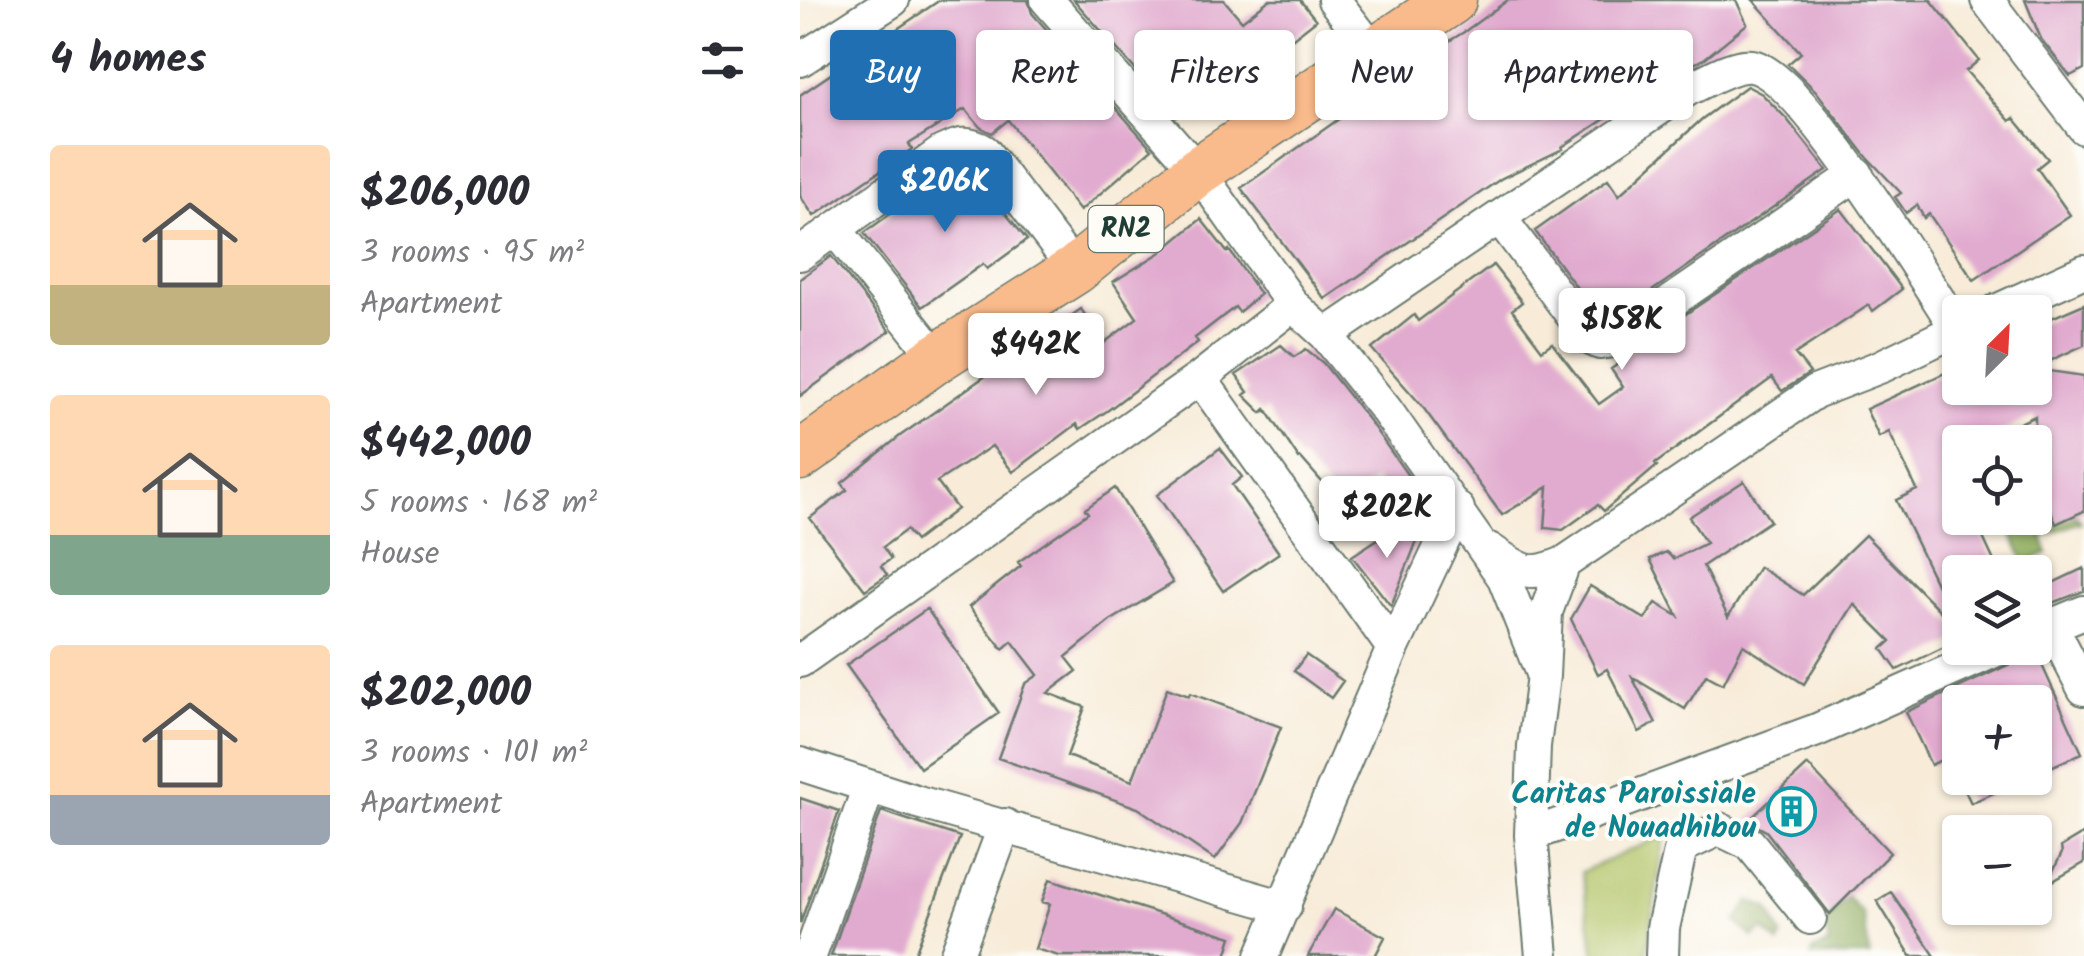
<!DOCTYPE html>
<meta charset="utf-8">
<style>
body{margin:0;font-family:Kalam,sans-serif;background:#f7f7f7;color:#2b2b33;height:100vh;display:flex;flex-direction:column;font-size:38px;white-space:nowrap}
*{box-sizing:border-box;margin:0}
p{font-size:32px;color:#7c7c81}
.icon{flex:none;width:55px;height:55px;fill:none;stroke:currentColor;stroke-width:2;stroke-linecap:round;stroke-linejoin:round}
.map{position:relative;flex:1;overflow:hidden}
.details{display:flex;flex-direction:column;background:#fff;width:800px}
.details>*{flex:none}
.guide{position:absolute;left:30px;top:30px;width:950px;height:90px;display:flex;gap:20px}
.needle{width:65px;rotate:24deg}
.fabs{position:absolute;left:1142px;top:295px;display:grid;gap:20px}
.fabs a{display:grid;place-items:center;width:110px;height:110px;border-radius:10px;background:#fff;box-shadow:0 2px 8px #0004;font-size:50px}
.price{position:absolute;translate:-50% -85px;padding:0 22px;border-radius:10px;background:#fff;color:#222;font-size:32px;line-height:65px;filter:drop-shadow(0 2px 5px #0008)}
.price::after{content:'';position:absolute;left:50%;top:60px;width:30px;height:22px;margin-left:-15px;background:inherit;clip-path:polygon(0 0,100% 0,50% 100%)}
.price.current{background:#1f6fb2;color:#fff}
ul{padding:0;list-style:none}
li{display:flex;align-items:center;gap:30px;height:250px;padding:0 50px}
li span{display:grid;place-items:center;flex:none;width:280px;height:200px;border-radius:10px;color:#555}
li>.icon{margin-inline-start:auto}
span .icon{width:120px;height:120px;fill:#fffc;stroke-width:1}
li b{font-size:42px}
h2{display:flex;justify-content:space-between;align-items:center;height:120px;padding:0 50px;font-size:42px}
.chip{padding:0 35px;border-radius:10px;background:#fff;box-shadow:0 2px 8px #0004;font-size:35px;line-height:90px}
.chip.current{background:#1f6fb2;color:#fff}
main{display:flex;flex:1;min-height:0}
.map>svg:first-child{display:block}
.green{fill:#b2c468;stroke:#68804e;stroke-width:2.5}
.forest{fill:#8daa5c;stroke:#567448;stroke-width:2.5}
.building{fill:#e1abcf}
.lines{fill:none;stroke-linecap:round;stroke-linejoin:round}
.minor-casing{stroke:#6b7a6e;stroke-width:36}
.highway-casing{stroke:#6b7a6e;stroke-width:51}
.minor{stroke:#fff;stroke-width:32}
.highway{stroke:#fabb8c;stroke-width:48}
.labels{text-anchor:middle;dominant-baseline:central;stroke-width:8;stroke-linejoin:round;paint-order:stroke}
.shield{fill:#fdfcf7;stroke:#62766e;stroke-width:2.5}
.shield-label{font-size:28px;font-weight:bold;fill:#1f3d34}
.culture-label{font-size:30px;font-weight:bold;fill:#0d838f;stroke:#fdfcf7;text-anchor:end}
</style>
<main>
<section class="details">
<h2>4 homes<svg class="icon" aria-label="filters" viewBox="0 0 24 24"><path d="M4 7h16M4 17h16"/><circle cx="9" cy="7" r="2"/><circle cx="15" cy="17" r="2"/></svg></h2>
<ul>
<li><span style="background:linear-gradient(#ffd9b3 70%,#c2b280 0)"><svg class="icon" aria-label="home" viewBox="0 0 24 24"><path d="M3 11l9-7 9 7M6 9v11h12V9"/></svg></span><div><b>$206,000</b><p>3 rooms · 95 m²</p><p>Apartment</p></div></li>
<li><span style="background:linear-gradient(#ffd9b3 70%,#7fa58c 0)"><svg class="icon" aria-label="home" viewBox="0 0 24 24"><path d="M3 11l9-7 9 7M6 9v11h12V9"/></svg></span><div><b>$442,000</b><p>5 rooms · 168 m²</p><p>House</p></div></li>
<li><span style="background:linear-gradient(#ffd9b3 75%,#9aa5b1 0)"><svg class="icon" aria-label="home" viewBox="0 0 24 24"><path d="M3 11l9-7 9 7M6 9v11h12V9"/></svg></span><div><b>$202,000</b><p>3 rooms · 101 m²</p><p>Apartment</p></div></li>
</ul>
</section>
<div class="map">
<svg width="1284" height="956" viewBox="0 0 1284 956">
<rect width="100%" height="100%" fill="#fdfcf7"/>
<filter id="ink" filterUnits="userSpaceOnUse"><feTurbulence type="fractalNoise" baseFrequency=".01" numOctaves="2"/><feDisplacementMap in="SourceGraphic" scale="20" xChannelSelector="R" yChannelSelector="G"/><feConvolveMatrix kernelMatrix="1 2 1 2 8 2 1 2 1" color-interpolation-filters="sRGB"/></filter>
<filter id="wash" filterUnits="userSpaceOnUse"><feTurbulence type="fractalNoise" baseFrequency=".0048" numOctaves="4" result="noise"/><feDisplacementMap in="SourceGraphic" scale="40" xChannelSelector="R" yChannelSelector="G"/><feGaussianBlur stdDeviation="2.25" result="paint"/><feColorMatrix in="noise" values="0 0 0 0 0 0 0 0 0 0 0 0 0 0 0 0 0 1.4 0 .05"/><feComposite in="paint" operator="in"/></filter>
<g filter="url(#wash)">
<rect width="100%" height="100%" fill="#f8ecd9"/>
<!-- green -->
<path class="green" d="M865,835L846,956H795L781,872Z"/>
<!-- forest -->
<path class="forest" d="M1251,511L1256,523L1276,515L1281,522L1242,536L1248,553L1225,562L1212,535L1232,531L1227,520L1213,518H1234Z
M1047,897L1063,915L1070,956H1011L1013,951L1029,944L1024,924Z
M949,901L968,908L982,936L979,944L963,929L953,937L936,922Z"/>
<g id="blocks">
<!-- building -->
<path class="building" d="M140,0H228L232,13L352,149L280,211L208,120L192,133L180,127L165,109L109,144L112,149L14,216L0,196V95Z
M274,0H424L442,21L469,0H500L516,20L479,49L476,45L377,117Z
M708,0H936L947,24L904,59L877,72L762,147L763,149L702,178L525,299L441,188L556,107L552,101L621,54L623,57L664,32Z
M953,0H1131L1179,60L1166,71L1210,121L1214,118L1248,159L1237,168L1270,215L1174,280L1129,214L1124,218L1117,205L1106,213L1095,197L1101,193L1067,157L1016,91L988,64L1001,53Z
M1225,0H1284V69L1270,76L1241,39Z
M947,86L962,94L986,118L1027,170L807,322H802L735,231L808,179L819,195L902,119Z
M167,165L227,240L187,269L183,264L122,307L64,233L152,169Z
M1041,209L1102,289L1073,311L1069,305L995,354L1010,373L982,391L972,378L855,464L857,466L804,511L798,505L763,530L745,528L748,487L702,515L622,406L572,349L614,315L618,321L693,265L722,302L712,310L742,350L752,343L799,404L823,387L811,369L820,363L818,360Z
M401,219L427,252L429,250L460,294L439,312L435,307L395,338L398,342L307,411L280,429L277,424L213,472L192,446L137,482L157,509L115,541L106,530L83,547L91,559L81,566L87,575L65,590L10,518L47,490L42,483L100,436L281,309L304,343L337,318L313,282L361,252Z
M31,256L90,331L0,396V279Z
M1284,304V345L1235,368V325Z
M481,345L494,357L506,349L523,363L570,422L633,511L606,534L575,479L543,506L501,458L499,459L466,409L462,413L444,395L448,392L436,375Z
M1160,366V388H1235V369L1284,376V511L1256,524L1251,511L1235,512V416L1179,442H1160V455L1150,459L1160,481V518H1174L1199,572H1160V639L1097,670L1082,649L1091,641L1054,604L1004,684L943,645L923,684L906,675L885,709L832,677L856,723L839,732L807,669L798,674L771,619L790,586L845,619L856,603L878,616L850,559L866,552L874,559L906,543L889,517L944,481L970,521L903,566L928,617L959,567L1003,595L1065,535L1158,629L1096,500L1117,490L1089,432L1079,437L1066,409Z
M420,448L442,477L432,485L479,553L423,591L357,495Z
M315,488L373,583L310,621L266,657L277,671L248,693L285,707L267,756L332,781L367,688L389,696L390,693L481,727L442,823L415,860L338,808L198,758L225,684L238,675L212,641L203,649L169,607L221,566L218,562L288,513L285,509Z
M596,527L617,541L591,606L552,556Z
M1284,568V591L1250,604L1242,588Z
M127,609L199,713L120,768L46,665Z
M1236,652L1282,753L1235,774V702H1160V751L1131,765L1106,712Z
M506,655L543,681L531,698L494,671Z
M1008,765L1090,853L1030,914L966,831L948,821Z
M1159,778H1227L1171,803Z
M0,798L39,811L0,924Z
M81,811L160,837L114,956H31Z
M1284,833V863L1246,885L1262,853L1261,847Z
M250,879L432,937L426,956H259L235,949L250,904L242,902Z
M1091,892L1135,956H1111L1077,901Z
M534,909L585,937L575,956H508Z"/>
</g>
</g>
<g filter="url(#ink)">
<use href="#blocks" fill-opacity="0" stroke="#6b7a6e" stroke-width="2.5"/>
<g class="lines">
<defs>
<path id="minor" d="M247,0L398,171L493,305L526,335L586,410L704,578L743,676
M534,0L574,52
M1187,0L1284,128
M0,60L93,0
M700,218L789,338L800,343L814,341L1057,174
M35,229L137,358
M0,254L142,152C159,144 167,141 184,151L275,270
M1194,312L1284,271
M526,335L888,89C905,82 933,63 952,66C1001,75 1126,281 1157,329
M400,378L593,648
M689,549C721,570 727,579 764,563L1015,392L1082,366L1160,328
M1251,625L1284,689
M1235,632L1284,612
M0,661L400,378L493,305
M0,764L118,802L485,907
M731,835L1017,730L1201,648
M10,956L69,786
M156,956L205,825
M462,956L593,648L658,509
M742,956L731,835L734,746L743,676L746,612L764,563
M862,956L863,928L881,847L919,829L950,844L1010,918"/>
<path id="highway" d="M0,456L137,358L275,270L398,171L652,0"/>
</defs>
<!-- minor casing -->
<use href="#minor" class="minor-casing"/>
<!-- highway casing -->
<use href="#highway" class="highway-casing"/>
<!-- minor -->
<use href="#minor" class="minor"/>
<!-- highway -->
<use href="#highway" class="highway"/>
</g>
</g>
<!-- icons -->
<defs>
<symbol id="building-ring" viewBox="-11 -11 22 22"><circle r="9.5" fill="#fdfcf7" stroke="#0f9aa8" stroke-width="1.5"/><path d="M-4-6H4V6H1V3H-1V6H-4ZM-2.5-4.3h1.7v1.8h-1.7ZM.8-4.3h1.7v1.8H.8ZM-2.5-1h1.7V.8h-1.7ZM.8-1h1.7V.8H.8Z" fill="#0f9aa8"/></symbol>
</defs>
<g fill-rule="evenodd">
<use href="#building-ring" x="964" y="784" width="55" height="55"/>
</g>
<g class="labels">
<!-- shield labels -->
<rect class="shield" x="288.5" y="206" width="75" height="46" rx="8"/>
<g class="shield-label">
<text x="326" y="229">RN2</text>
</g>
<!-- culture labels -->
<g class="culture-label">
<text x="956" y="795">Caritas Paroissiale<tspan x="956" dy="34">de Nouadhibou</tspan></text>
</g>
</g>
</svg>
<div class="fabs">
<a><svg class="needle" viewBox="-14 -14 28 28"><path d="M0-13l5 13h-10z" fill="#e53935"/><path d="M0 13l5-13h-10z" fill="#7c7c81"/></svg></a>
<a><svg class="icon" aria-label="locate" viewBox="0 0 24 24"><circle cx="12" cy="12" r="6"/><path d="M12 2v4M12 18v4M2 12h4M18 12h4"/></svg></a>
<a><svg class="icon" aria-label="layers" viewBox="0 0 24 24"><path d="M12 4l9 5-9 5-9-5zM3 14l9 5 9-5"/></svg></a>
<a>+</a>
<a>−</a>
</div>
<b class="price current" style="left:145px;top:235px">$206K</b>
<b class="price" style="left:822px;top:373px">$158K</b>
<b class="price" style="left:236px;top:398px">$442K</b>
<b class="price" style="left:587px;top:561px">$202K</b>
<div class="guide">
<a class="chip current">Buy</a>
<a class="chip">Rent</a>
<a class="chip">Filters</a>
<a class="chip">New</a>
<a class="chip">Apartment</a>
</div>
</div>
</main>
